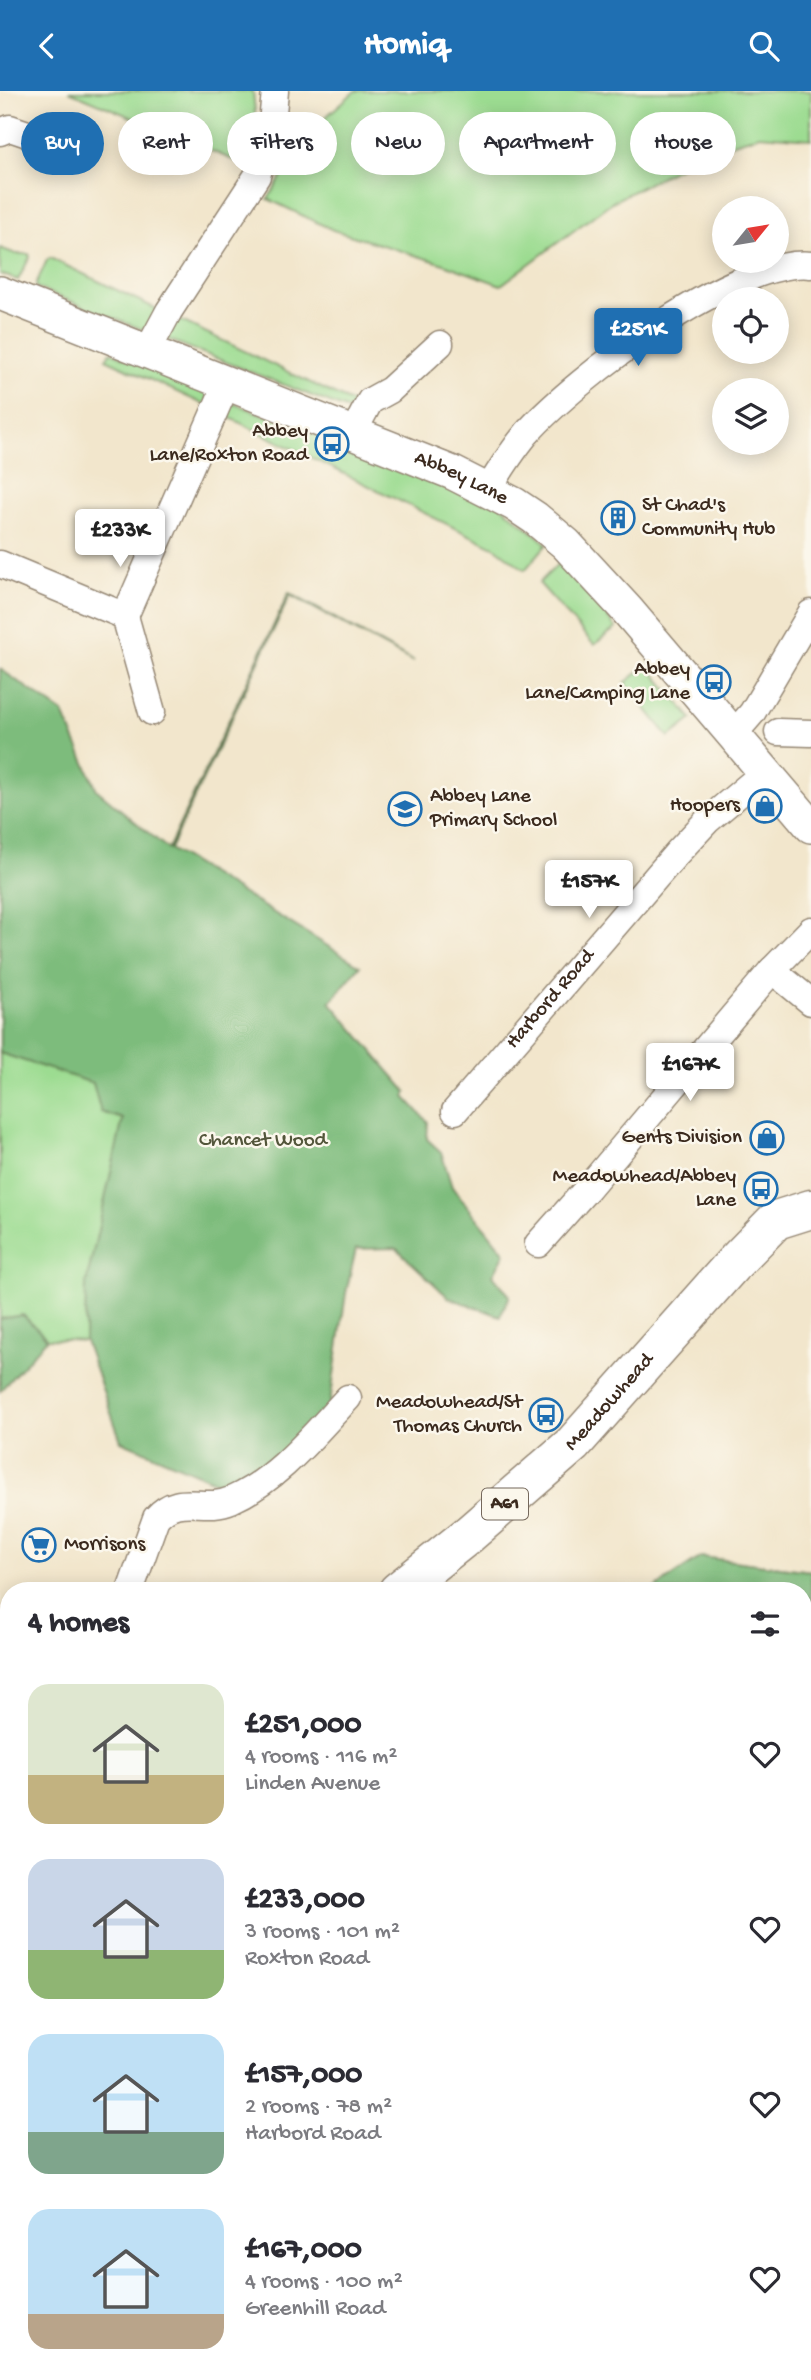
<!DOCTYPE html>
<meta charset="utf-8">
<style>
body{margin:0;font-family:"Gochi Hand",sans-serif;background:#f7f7f7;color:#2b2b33;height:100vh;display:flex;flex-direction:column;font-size:26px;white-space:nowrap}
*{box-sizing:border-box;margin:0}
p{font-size:23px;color:#7c7c81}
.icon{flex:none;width:38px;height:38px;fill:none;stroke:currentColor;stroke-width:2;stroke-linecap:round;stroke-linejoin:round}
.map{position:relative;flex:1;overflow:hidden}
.details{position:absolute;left:0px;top:1491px;width:812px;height:798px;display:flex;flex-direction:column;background:#fff;border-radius:28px 28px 0 0;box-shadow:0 4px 18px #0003}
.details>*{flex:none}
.banner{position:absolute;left:21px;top:21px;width:770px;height:63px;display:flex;gap:14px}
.needle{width:46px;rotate:60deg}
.fabs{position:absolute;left:712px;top:105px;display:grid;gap:14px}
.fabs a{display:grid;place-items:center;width:77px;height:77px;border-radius:50%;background:#fff;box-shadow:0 4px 18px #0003;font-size:35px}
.price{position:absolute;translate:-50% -60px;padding:0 16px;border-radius:7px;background:#fff;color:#222;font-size:23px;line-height:46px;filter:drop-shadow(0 2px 4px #0008)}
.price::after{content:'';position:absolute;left:50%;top:42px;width:21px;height:16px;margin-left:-10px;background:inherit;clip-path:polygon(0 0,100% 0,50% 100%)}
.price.current{background:#1f6fb2;color:#fff}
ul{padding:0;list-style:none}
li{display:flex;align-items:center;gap:21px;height:175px;padding:0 28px}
li span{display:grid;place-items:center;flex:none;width:196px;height:140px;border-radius:21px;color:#555}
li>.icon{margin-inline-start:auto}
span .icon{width:84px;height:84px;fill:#fffc;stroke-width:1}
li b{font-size:30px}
h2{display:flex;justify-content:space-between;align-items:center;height:84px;padding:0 28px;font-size:30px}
.tag{padding:0 24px;border-radius:32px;background:#fff;box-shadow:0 4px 18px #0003;font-size:24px;line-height:63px}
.tag.current{background:#1f6fb2;color:#fff}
header{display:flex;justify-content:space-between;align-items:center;height:91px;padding:0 28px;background:#1f6fb2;color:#fff;font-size:32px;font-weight:700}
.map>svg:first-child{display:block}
.green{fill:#9cdc91;stroke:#6c8358;stroke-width:2}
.forest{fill:#7dbc7b;stroke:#5c734c;stroke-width:2}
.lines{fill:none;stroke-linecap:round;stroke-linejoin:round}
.stream{stroke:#5ec2dc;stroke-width:5}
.minor-casing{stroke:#968875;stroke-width:29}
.major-casing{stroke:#968875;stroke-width:36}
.highway-casing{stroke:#968875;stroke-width:41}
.minor{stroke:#fff;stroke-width:26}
.major{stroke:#fff;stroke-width:33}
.highway{stroke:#fff;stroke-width:38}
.labels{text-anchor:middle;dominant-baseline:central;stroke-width:5;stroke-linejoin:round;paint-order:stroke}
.shield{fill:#fbf7ec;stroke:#75685c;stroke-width:2}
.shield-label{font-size:19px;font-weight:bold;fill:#3b2a1e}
.poi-label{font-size:21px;fill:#3b2a1e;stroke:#fbf7ec;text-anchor:end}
.street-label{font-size:21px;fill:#3b2a1e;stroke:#fbf7ec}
.park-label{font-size:21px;fill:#53563b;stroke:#fbf7ec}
</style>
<header><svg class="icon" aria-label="back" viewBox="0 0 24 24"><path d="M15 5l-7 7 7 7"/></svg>Homiq<svg class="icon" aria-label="search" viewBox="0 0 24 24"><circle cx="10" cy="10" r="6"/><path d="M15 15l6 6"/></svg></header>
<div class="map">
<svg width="811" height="2289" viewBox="0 0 811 2289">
<rect width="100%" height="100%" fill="#fbf7ec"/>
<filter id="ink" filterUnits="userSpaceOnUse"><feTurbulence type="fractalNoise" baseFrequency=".0143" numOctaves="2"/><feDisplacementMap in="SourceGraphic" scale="14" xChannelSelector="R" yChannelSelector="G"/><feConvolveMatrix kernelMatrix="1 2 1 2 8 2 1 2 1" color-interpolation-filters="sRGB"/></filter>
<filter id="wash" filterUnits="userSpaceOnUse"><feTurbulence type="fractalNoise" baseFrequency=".00686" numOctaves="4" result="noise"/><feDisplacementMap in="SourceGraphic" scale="28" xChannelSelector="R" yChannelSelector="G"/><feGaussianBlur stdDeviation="1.57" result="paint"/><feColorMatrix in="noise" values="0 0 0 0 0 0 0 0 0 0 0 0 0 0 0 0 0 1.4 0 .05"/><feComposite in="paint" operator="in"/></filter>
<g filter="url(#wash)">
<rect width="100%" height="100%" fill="#f2e6cc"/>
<!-- green -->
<path class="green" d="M69,0H253L257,44L264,82Z
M355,0H811V48L759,44L712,59L612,111L501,194L444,173L333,139L268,108L310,40Z
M0,157L16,163H29L30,166L18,189L0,183Z
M50,167L355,313L348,319L37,197L36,193L47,169Z
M111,261L208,302L207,315L106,268Z
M233,312L500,414L547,453L525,479L496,457L228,326L225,322L228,316Z
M563,468L612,523L608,527L616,537L594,554L539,492Z
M647,574L692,628L669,646L625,592Z
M0,962L93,992L101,1021L123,1028L86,1193L85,1250L47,1248L23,1224L0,1228Z
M701,1466L811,1480V2289H0V1925L9,1916V2280H803V1500H651Z"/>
<!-- forest -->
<path class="forest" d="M289,502L414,571L290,504L170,758L360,875L330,911L407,1001L405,1006L428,1031L427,1048L441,1061L452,1096L505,1162L493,1184L510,1205L500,1225L449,1207L396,1157L356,1158L346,1202L327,1332L240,1401L121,1350L85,1250L86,1193L123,1028L101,1021L93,992L0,962V578L63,622L97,699L168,758Z
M23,1224L47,1248L0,1300V1228Z
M701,1466L811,1480V1959H803V1500H651Z
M9,1916V2212L0,2205V1925Z
M64,2280H503L505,2283L502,2289H70Z"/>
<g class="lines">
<!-- stream -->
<path class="stream" d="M803,1543L811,1540
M233,2280L240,2289"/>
</g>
</g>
<g filter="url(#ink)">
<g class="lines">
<defs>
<g id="minor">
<path d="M0,41L10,37L48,50"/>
<path d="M147,261L169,220L257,85L272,33L275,0"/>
<path d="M353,342L370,310L390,299L440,253"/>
<path d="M488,399C500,379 512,360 527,342C576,287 736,166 811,174"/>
<path d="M0,473L125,525"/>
<path d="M152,621L125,525L227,292"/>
<path d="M778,641L811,642"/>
<path d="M733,644L752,622L811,522"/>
<path d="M772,879L811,911"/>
<path id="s1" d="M455,1020L677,762L707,730L765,681"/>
<path d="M538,1153L588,1097L772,879L811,839"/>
<path d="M130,1500L156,1427C179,1400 203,1421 231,1409C279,1388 313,1344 348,1307"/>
<path d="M0,1622L9,1609"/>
<path d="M0,1679L3,1689L9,1693"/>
<path d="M0,1756L9,1762"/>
<path d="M0,1790L9,1797"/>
</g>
<g id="major">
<path id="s2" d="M0,202L453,382L514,413L535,427L566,453L627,519L811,735"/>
</g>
<g id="highway">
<path id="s3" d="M398,1500L467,1445L573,1353L733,1173L776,1129L811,1118"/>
<path d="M0,1864L9,1850"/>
<path d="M0,1908L9,1896"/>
</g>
</defs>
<!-- minor casing -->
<use href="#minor" class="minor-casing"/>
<!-- major casing -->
<use href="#major" class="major-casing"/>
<!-- highway casing -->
<use href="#highway" class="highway-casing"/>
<!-- minor -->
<use href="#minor" class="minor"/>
<!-- major -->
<use href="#major" class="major"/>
<!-- highway -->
<use href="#highway" class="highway"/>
</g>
</g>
<!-- icons -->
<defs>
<symbol id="bus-ring" viewBox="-11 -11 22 22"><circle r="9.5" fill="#fbf7ec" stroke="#1f6fb2" stroke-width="1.5"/><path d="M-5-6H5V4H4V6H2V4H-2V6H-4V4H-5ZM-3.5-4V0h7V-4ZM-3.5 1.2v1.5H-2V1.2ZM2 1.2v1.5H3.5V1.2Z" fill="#1f6fb2"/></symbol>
<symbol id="building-ring" viewBox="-11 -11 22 22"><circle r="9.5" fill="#fbf7ec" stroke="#1f6fb2" stroke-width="1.5"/><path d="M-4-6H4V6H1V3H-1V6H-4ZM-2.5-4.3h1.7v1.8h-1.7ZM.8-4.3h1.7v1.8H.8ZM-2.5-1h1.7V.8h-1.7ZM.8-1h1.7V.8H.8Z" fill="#1f6fb2"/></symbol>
<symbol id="shop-ring" viewBox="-11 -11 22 22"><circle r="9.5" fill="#fbf7ec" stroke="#1f6fb2" stroke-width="1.5"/><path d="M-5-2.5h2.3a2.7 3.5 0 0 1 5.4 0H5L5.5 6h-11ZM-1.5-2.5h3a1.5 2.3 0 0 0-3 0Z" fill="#1f6fb2"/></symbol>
<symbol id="school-ring" viewBox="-11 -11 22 22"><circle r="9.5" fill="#fbf7ec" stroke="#1f6fb2" stroke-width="1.5"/><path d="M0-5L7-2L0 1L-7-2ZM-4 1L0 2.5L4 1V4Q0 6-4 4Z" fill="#1f6fb2"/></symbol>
<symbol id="supermarket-ring" viewBox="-11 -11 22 22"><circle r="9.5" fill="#fbf7ec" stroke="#1f6fb2" stroke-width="1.5"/><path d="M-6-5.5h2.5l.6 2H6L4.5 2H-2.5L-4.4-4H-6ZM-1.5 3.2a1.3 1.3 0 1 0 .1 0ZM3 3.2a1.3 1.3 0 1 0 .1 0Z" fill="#1f6fb2"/></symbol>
</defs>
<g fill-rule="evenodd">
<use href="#bus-ring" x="313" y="334" width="38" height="38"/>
<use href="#building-ring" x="599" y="408" width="38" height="38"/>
<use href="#bus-ring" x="695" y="572" width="38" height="38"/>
<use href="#shop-ring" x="746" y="696" width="38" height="38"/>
<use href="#school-ring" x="386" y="699" width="38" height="38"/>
<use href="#shop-ring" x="748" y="1028" width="38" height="38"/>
<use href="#bus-ring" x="742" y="1079" width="38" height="38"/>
<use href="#bus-ring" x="527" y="1305" width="38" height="38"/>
<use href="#supermarket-ring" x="20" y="1435" width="38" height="38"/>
</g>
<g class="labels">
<!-- shield labels -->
<rect class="shield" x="482" y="1397.5" width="46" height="31" rx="5"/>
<g class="shield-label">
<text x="505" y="1413">A61</text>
</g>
<!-- poi labels -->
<g class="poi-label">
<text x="308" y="341">Abbey<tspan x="308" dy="24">Lane/Roxton Road</tspan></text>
<text x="642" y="415" text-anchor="start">St Chad's<tspan x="642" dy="24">Community Hub</tspan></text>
<text x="690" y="579">Abbey<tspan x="690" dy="24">Lane/Camping Lane</tspan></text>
<text x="430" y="706" text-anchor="start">Abbey Lane<tspan x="430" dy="24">Primary School</tspan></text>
<text x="740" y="715">Hoopers</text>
<text x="742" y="1047">Gents Division</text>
<text x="736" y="1086">Meadowhead/Abbey<tspan x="736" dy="24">Lane</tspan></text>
<text x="522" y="1312">Meadowhead/St<tspan x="522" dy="24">Thomas Church</tspan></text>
<text x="64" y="1454" text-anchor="start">Morrisons</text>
</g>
<!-- street labels -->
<g class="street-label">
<text stroke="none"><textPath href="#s2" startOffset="497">Abbey Lane</textPath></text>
<text stroke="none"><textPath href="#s1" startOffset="147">Harbord Road</textPath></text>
<text stroke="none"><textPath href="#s3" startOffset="284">Meadowhead</textPath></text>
</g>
<!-- park labels -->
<g class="park-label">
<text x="263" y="1050">Chancet Wood</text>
</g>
</g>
</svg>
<div class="fabs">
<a><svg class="needle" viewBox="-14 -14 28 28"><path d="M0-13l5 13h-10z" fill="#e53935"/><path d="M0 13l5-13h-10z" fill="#7c7c81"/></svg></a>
<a><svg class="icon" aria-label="locate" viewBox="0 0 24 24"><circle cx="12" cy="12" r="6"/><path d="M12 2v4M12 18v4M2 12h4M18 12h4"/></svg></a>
<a><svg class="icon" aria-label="layers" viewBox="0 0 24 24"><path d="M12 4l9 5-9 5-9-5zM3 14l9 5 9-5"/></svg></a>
</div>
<b class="price current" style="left:638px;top:277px">£251K</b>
<b class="price" style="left:120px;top:478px">£233K</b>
<b class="price" style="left:589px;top:829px">£157K</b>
<b class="price" style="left:690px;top:1012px">£167K</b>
<div class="banner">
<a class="tag current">Buy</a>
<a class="tag">Rent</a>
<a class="tag">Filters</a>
<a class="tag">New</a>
<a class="tag">Apartment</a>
<a class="tag">House</a>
</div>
<section class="details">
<h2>4 homes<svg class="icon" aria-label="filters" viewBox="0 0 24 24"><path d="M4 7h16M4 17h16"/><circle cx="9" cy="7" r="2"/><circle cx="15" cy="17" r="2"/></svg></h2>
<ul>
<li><span style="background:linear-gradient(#dfe7d0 65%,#c2b280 0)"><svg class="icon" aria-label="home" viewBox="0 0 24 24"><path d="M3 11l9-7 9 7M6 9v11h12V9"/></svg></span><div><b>£251,000</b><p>4 rooms · 116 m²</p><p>Linden Avenue</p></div><svg class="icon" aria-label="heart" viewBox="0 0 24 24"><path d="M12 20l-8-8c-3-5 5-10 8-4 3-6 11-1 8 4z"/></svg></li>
<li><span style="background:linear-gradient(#c9d6e8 65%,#8fb573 0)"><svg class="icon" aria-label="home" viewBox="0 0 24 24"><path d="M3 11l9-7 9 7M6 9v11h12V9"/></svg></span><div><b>£233,000</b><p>3 rooms · 101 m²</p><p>Roxton Road</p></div><svg class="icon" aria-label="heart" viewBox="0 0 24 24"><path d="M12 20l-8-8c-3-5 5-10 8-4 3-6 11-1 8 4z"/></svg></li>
<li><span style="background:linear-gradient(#bfe0f5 70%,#7fa58c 0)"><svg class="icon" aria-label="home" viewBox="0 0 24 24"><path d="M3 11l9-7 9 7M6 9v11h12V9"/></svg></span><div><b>£157,000</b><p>2 rooms · 78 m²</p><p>Harbord Road</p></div><svg class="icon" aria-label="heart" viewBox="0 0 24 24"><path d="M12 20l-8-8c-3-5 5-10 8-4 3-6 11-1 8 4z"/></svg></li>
<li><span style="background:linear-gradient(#bfe0f5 75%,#b9a48a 0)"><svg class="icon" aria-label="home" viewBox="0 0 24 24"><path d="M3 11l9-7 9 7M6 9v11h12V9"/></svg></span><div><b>£167,000</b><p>4 rooms · 100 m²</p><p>Greenhill Road</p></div><svg class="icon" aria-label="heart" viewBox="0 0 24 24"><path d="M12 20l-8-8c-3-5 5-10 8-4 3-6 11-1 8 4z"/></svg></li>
</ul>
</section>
</div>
